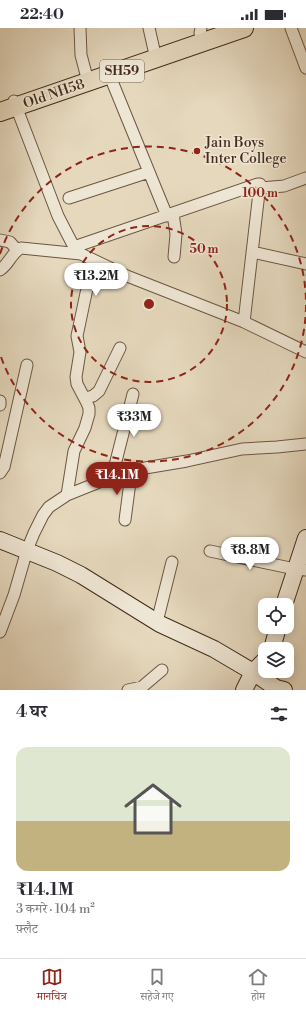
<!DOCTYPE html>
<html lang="hi">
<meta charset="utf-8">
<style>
body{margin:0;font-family:"Libre Bodoni","Noto Serif Devanagari",serif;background:#f7f7f7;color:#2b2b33;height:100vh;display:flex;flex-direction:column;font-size:15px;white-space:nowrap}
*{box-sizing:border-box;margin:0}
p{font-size:13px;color:#7c7c81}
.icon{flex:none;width:22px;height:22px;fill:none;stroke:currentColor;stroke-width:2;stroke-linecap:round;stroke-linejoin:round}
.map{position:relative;height:662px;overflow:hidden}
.sheet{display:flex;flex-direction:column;background:#fff;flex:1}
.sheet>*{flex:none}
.fabs{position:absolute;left:258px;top:570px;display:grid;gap:8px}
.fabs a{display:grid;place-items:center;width:36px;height:36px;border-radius:8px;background:#fff;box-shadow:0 2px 10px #0003;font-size:20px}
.price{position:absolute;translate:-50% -34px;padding:0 9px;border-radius:14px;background:#fff;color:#222;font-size:13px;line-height:26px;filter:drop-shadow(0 1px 2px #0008)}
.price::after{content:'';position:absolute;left:50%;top:24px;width:12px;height:9px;margin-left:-6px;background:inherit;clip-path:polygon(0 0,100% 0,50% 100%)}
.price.current{background:#8f2418;color:#fff}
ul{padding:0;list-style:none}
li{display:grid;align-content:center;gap:8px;height:212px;padding:0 16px}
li+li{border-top:1px solid #e1e1e2}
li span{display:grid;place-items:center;height:124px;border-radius:12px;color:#555}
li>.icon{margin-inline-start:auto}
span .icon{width:72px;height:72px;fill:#fffc;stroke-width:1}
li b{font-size:17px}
h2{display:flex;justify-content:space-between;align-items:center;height:48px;padding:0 16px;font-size:17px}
.status{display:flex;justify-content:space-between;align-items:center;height:28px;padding:0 20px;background:#fff;direction:ltr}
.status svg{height:11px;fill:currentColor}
.menu{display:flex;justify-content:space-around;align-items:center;height:56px;border-top:1px solid #e1e1e2;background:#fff;font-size:11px;color:#7c7c81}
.menu a{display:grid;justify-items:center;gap:2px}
.menu .current{color:#8f2418}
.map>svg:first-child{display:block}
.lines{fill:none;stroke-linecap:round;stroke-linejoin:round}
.street-casing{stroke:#6c5644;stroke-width:13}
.secondary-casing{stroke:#442b1c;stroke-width:18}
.primary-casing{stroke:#442b1c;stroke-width:20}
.street{stroke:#eee6d4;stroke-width:11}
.secondary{stroke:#eee6d4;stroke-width:16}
.primary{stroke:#e5d8bd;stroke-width:18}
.ring{fill:none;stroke:#8f2418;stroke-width:2;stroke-dasharray:7 5}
.poi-dot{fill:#8f2418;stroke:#eee6d4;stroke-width:1.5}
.labels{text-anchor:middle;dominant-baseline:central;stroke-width:3;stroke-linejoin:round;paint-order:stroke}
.shield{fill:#eee6d4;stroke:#776353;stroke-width:1}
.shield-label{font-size:13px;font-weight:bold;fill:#442b1c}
.street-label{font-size:14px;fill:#442b1c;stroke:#eee6d4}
.poi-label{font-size:14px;fill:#442b1c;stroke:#eee6d4;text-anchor:start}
.centre{fill:#8f2418;stroke:#eee6d4;stroke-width:2}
.ring-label{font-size:12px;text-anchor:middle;font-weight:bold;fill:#8f2418;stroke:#eee6d4;stroke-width:3;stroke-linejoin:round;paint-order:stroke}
</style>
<div class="status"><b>22:40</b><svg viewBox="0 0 49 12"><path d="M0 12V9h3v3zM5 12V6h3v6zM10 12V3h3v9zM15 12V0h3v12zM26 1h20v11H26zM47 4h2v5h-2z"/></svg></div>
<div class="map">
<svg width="306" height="662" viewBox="0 0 306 662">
<rect width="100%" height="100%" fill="#e5d8bd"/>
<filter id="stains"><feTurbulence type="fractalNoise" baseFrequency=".005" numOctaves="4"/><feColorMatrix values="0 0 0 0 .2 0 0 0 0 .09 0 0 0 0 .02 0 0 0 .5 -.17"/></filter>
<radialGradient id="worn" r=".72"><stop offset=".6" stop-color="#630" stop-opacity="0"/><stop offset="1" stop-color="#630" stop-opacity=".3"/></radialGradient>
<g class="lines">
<defs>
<path id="street" d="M80,0L81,27L86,46
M149,0L154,22
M291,0L306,40
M200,5L201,0
M107,41L167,188
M14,73L58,188L74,219L81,226L127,248L244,294L306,324
M261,160L284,158L306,150
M69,170L149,144
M173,186L176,206L174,229
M0,212L10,214L17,222
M74,219L258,156H260L244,294
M252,224L306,236
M0,242C10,235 11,225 21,220L81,226
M85,370L93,368L99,363L120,320
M0,373V377
M0,445L4,439L27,337
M112,449L133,366
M67,467L74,423L85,400L89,386V380L87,375L77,356L76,349L80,324L77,308L93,232
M125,492L130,454V444
M210,523L295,541L306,542
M157,594L172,534
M0,604L14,567L27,522L34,505L43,487L49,479L67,467L117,447L145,440L187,433L242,421L277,419L306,416
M128,662L142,659L162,642"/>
<path id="secondary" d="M0,512L57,535L81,547L160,596L214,621L253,644L276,660L284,662
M284,577L306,510
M272,621L278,599
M244,662L253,644L265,632"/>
<path id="primary" d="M0,84L244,0"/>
</defs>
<!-- street casing -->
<use href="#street" class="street-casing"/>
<!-- secondary casing -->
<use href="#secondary" class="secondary-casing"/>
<!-- primary casing -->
<use href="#primary" class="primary-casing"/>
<!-- street -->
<use href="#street" class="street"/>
<!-- secondary -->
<use href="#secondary" class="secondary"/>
<!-- primary -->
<use href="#primary" class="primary"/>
</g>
<!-- distance rings -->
<g class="ring">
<circle cx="149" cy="276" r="78"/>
<path d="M306 277A157 157 0 0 1 0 326M0 226A157 157 0 0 1 306 275"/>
</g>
<!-- markers -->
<circle class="poi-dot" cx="197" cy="123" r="4"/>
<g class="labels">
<!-- shield labels -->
<rect class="shield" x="100" y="32" width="44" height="22" rx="3"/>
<g class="shield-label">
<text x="122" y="43">SH59</text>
</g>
<!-- street labels -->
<g class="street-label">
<text transform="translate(54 66) rotate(-19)">Old NH58</text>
</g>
<!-- poi labels -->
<g class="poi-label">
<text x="205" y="115">Jain Boys<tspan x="205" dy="16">Inter College</tspan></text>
</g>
</g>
<circle cx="149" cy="276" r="6" class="centre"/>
<g class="ring-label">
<text x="260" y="169">100 m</text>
<text x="204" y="225">50 m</text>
</g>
<rect width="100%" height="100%" filter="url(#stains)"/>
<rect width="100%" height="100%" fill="url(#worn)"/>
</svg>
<div class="fabs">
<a><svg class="icon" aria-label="locate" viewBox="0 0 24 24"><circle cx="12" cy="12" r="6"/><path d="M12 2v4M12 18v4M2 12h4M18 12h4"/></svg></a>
<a><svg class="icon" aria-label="layers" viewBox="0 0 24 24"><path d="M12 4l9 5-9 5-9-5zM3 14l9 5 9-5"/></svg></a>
</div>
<b class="price" style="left:96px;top:269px">₹13.2M</b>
<b class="price" style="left:134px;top:410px">₹33M</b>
<b class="price current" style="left:117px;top:468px">₹14.1M</b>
<b class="price" style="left:250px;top:543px">₹8.8M</b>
</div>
<section class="sheet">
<h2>4 घर<svg class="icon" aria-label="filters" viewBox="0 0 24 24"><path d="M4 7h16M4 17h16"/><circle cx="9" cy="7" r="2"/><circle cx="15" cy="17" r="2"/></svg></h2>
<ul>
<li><span style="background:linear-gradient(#dfe7d0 60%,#c2b280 0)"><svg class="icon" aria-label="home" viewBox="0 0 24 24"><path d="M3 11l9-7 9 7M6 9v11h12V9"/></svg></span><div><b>₹14.1M</b><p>3 कमरे · 104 m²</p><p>फ़्लैट</p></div></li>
</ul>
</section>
<nav class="menu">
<a class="current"><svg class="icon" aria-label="map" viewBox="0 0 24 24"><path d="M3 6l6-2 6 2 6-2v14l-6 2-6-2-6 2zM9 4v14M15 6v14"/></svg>मानचित्र</a>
<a><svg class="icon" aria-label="saved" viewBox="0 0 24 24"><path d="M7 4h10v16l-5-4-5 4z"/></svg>सहेजे गए</a>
<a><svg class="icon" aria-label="home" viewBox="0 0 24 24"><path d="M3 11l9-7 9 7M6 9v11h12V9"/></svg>होम</a>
</nav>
